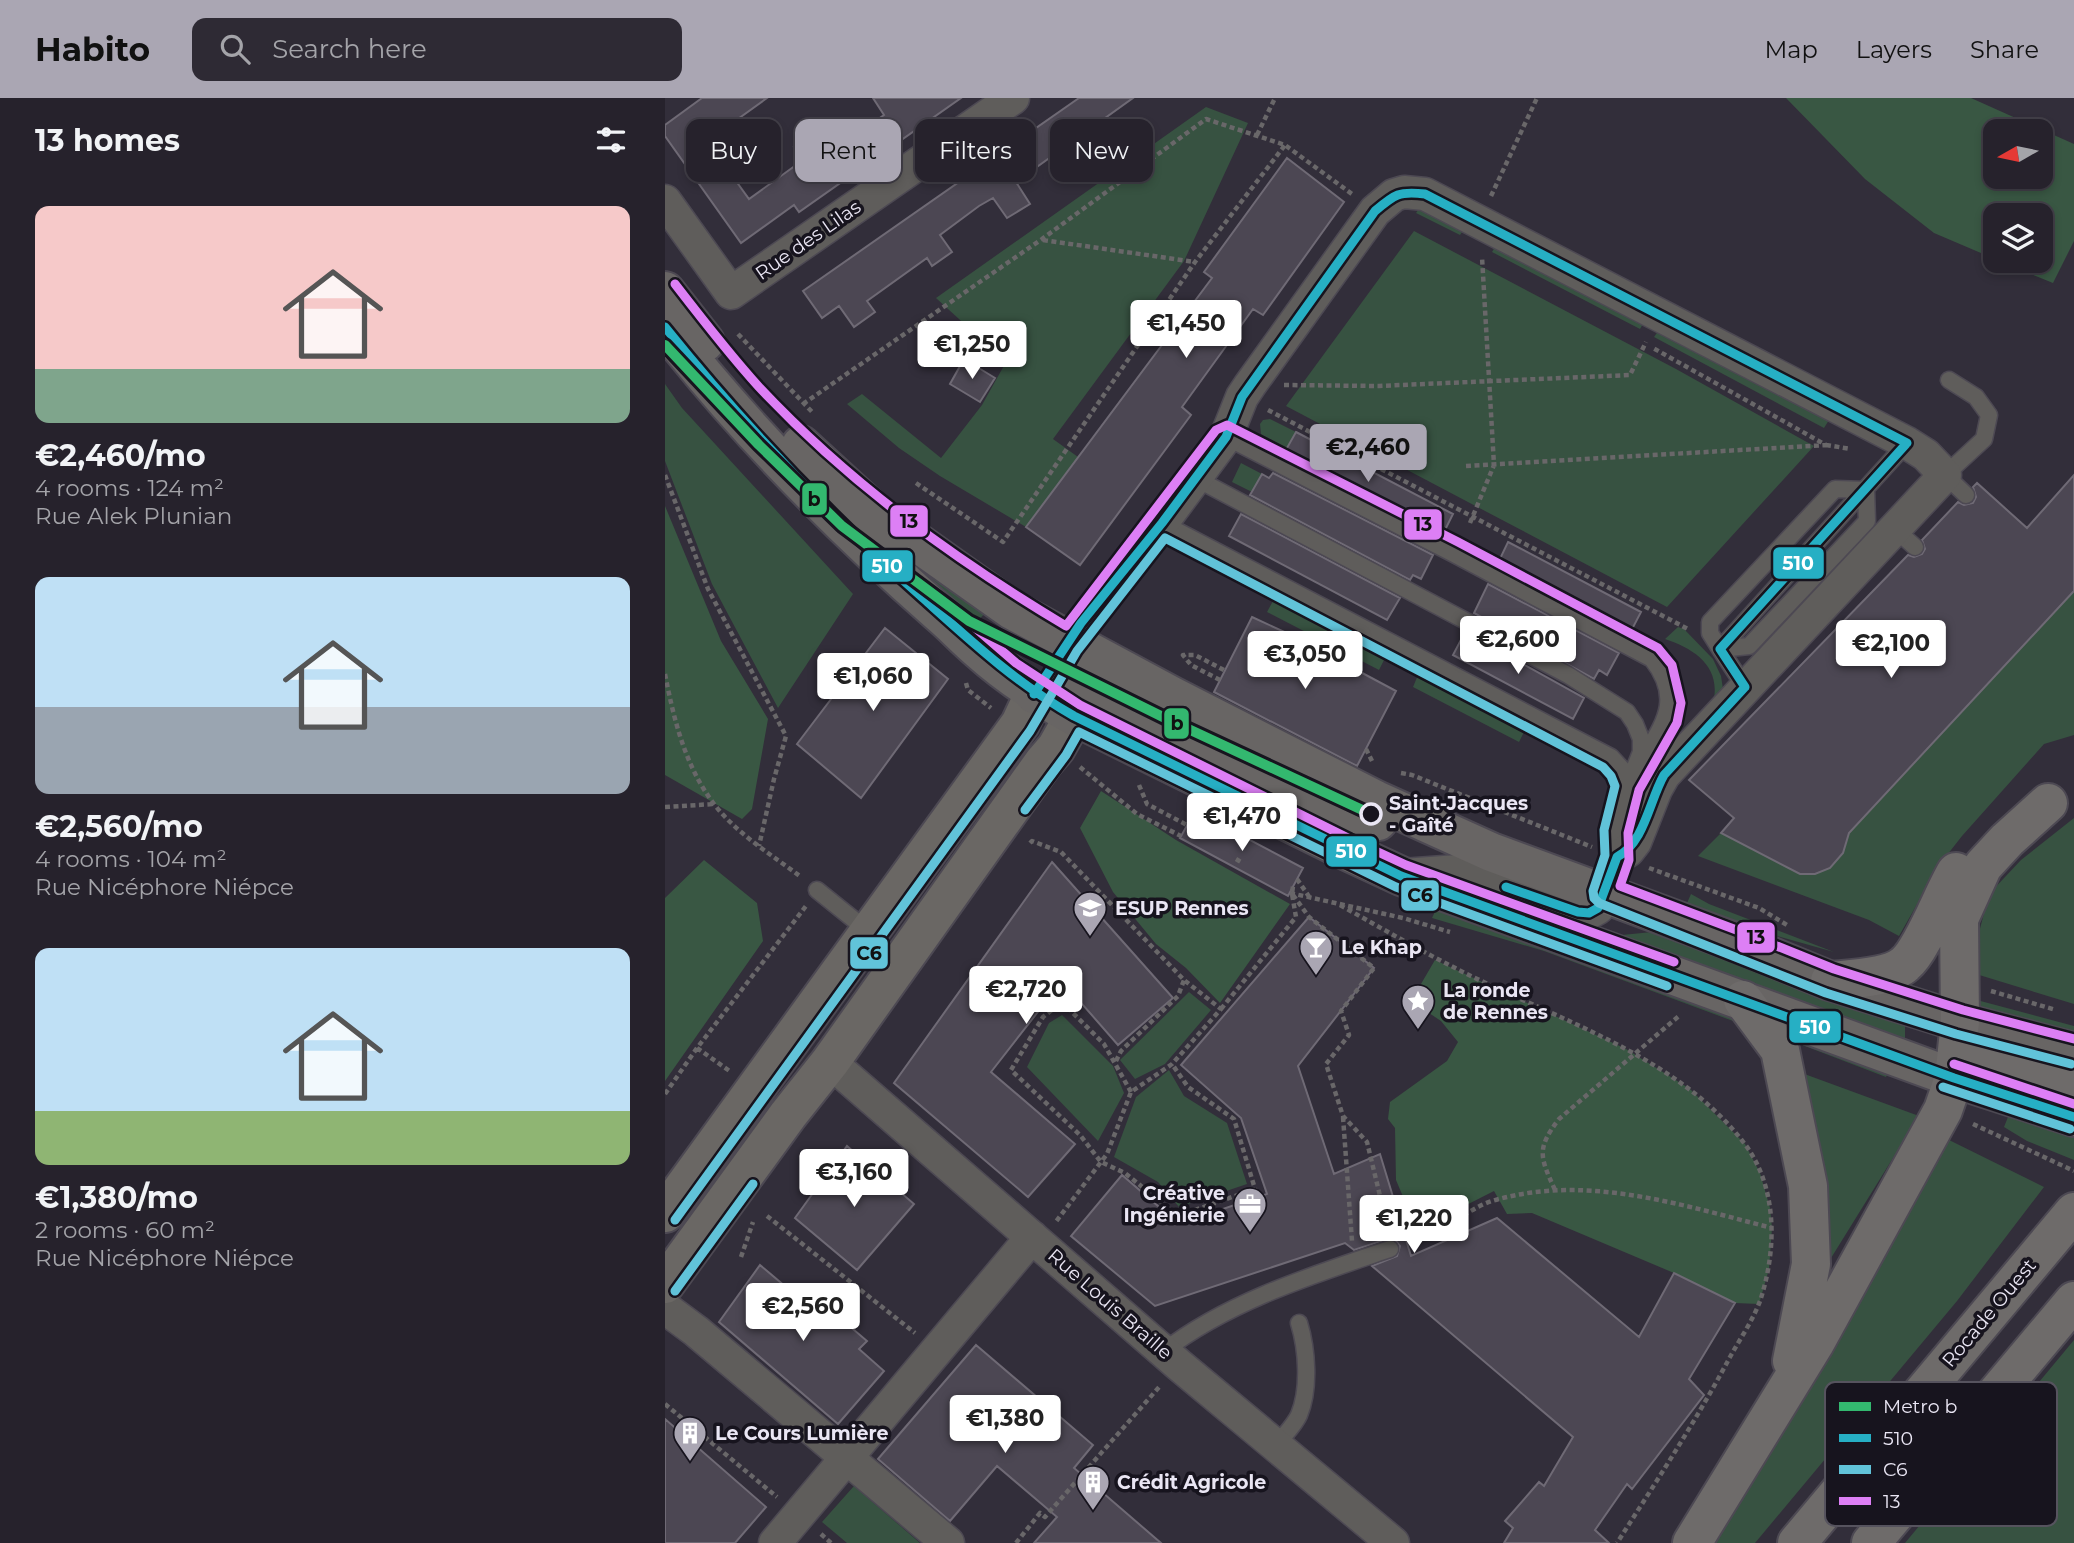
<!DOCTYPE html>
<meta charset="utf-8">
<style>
body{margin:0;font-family:Montserrat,sans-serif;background:#2e2a34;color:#f1f3f6;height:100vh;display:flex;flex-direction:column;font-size:26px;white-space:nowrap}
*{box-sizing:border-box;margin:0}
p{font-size:23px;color:#a4a4a9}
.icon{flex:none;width:38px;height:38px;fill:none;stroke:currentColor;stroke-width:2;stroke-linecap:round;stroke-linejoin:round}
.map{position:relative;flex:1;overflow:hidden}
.drawer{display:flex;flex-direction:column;background:#26222c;width:665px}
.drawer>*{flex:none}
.banner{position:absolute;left:21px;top:21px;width:665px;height:63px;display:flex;gap:14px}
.needle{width:46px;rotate:261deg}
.fabs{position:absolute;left:1318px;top:21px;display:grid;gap:14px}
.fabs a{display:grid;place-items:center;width:70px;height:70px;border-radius:14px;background:#26222c;box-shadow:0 4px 10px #0003,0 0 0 2px #423f48;font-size:35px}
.price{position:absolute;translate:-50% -60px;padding:0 16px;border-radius:7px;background:#fff;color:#222;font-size:23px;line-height:46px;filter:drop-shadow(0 2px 4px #0008)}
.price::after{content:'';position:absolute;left:50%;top:42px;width:21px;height:16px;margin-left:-10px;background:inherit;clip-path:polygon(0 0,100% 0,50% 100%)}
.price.active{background:#aaa6b3;color:#111}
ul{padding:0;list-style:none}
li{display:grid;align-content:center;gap:14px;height:371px;padding:0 35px}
li span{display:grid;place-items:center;height:217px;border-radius:14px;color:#555}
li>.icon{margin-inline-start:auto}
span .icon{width:126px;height:126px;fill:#fffc;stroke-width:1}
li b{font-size:30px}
h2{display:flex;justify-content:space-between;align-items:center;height:84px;padding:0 35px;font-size:30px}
.tag{padding:0 24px;border-radius:14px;background:#26222c;box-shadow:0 4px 10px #0003,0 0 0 2px #423f48;font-size:24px;line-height:63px}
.tag.active{background:#aaa6b3;color:#111}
header{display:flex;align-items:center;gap:42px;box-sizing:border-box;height:98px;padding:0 35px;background:#aaa6b3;color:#111}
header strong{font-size:33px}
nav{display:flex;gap:38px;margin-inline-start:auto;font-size:24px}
.search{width:490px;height:63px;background:#2e2a34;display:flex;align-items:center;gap:18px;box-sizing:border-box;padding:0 24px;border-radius:14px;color:#a4a4a9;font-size:26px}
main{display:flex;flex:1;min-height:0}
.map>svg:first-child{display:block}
.green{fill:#375241}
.forest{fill:#395743;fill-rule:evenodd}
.building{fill:#4c4753;stroke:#6f6a75;stroke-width:2}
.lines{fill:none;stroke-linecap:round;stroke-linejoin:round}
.lane-casing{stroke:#4d4953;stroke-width:19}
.street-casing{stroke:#4d4953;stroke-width:35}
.secondary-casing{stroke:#4d4953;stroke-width:42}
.primary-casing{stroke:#4d4953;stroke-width:42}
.highway-casing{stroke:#4d4953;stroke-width:42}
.path{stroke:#696769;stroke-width:4.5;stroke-dasharray:5 3.5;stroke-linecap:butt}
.lane{stroke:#5f5d5b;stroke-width:16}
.street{stroke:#5f5d5b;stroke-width:32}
.secondary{stroke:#6a6764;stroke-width:38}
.primary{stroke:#686564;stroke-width:38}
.highway{stroke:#6e6b6a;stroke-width:38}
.bus-1-casing{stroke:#17141e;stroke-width:14}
.bus-2-casing{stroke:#17141e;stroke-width:14}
.bus-3-casing{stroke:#17141e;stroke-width:14}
.bus-1{stroke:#26afc4;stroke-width:9}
.bus-2{stroke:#61c3d9;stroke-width:9}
.bus-3{stroke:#dd7ff5;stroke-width:9}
.metro-1-casing{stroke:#17141e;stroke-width:16}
.metro-1{stroke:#33b86f;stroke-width:10}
.stop-dot{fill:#17141e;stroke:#eae6f4;stroke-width:3.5}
.labels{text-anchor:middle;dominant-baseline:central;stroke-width:7;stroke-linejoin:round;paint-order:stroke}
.street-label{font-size:19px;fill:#eae6f4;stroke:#17141e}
.stop-label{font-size:19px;font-weight:bold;fill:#eae6f4;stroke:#17141e;text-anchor:start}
.poi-label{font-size:19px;font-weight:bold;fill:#eae6f4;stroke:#17141e;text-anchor:start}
.key{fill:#17141e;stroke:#56535e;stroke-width:2}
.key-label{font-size:19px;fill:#eae6f4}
.line-badge{stroke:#17141e;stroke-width:2.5}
.badge-label{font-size:19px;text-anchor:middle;font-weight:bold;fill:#fff}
.pale-badge-label{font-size:19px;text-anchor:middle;font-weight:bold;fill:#111}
</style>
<header>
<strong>Habito</strong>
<div class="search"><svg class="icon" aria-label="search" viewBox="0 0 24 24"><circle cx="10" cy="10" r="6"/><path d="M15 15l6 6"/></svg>Search here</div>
<nav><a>Map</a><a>Layers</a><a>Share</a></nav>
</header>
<main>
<section class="drawer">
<h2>13 homes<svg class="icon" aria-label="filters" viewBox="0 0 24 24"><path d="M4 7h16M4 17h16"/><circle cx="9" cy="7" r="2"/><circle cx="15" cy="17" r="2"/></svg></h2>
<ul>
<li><span style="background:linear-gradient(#f6c9c9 75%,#7fa58c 0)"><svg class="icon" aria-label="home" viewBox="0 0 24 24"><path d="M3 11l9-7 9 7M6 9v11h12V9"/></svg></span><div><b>€2,460/mo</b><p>4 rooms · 124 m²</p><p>Rue Alek Plunian</p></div></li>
<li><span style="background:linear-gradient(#bfe0f5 60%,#9aa5b1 0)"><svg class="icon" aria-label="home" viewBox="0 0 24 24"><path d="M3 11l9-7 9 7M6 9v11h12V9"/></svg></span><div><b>€2,560/mo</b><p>4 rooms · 104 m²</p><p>Rue Nicéphore Niépce</p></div></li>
<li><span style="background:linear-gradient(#bfe0f5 75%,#8fb573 0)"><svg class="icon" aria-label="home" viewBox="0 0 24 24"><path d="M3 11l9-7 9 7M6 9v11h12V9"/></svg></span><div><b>€1,380/mo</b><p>2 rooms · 60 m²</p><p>Rue Nicéphore Niépce</p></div></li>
</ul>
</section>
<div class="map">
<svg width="1409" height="1445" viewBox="0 0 1409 1445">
<rect width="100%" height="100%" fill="#322e3a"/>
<!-- green -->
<path class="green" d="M541,9L583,25L519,163L388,341L413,359L361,429L275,378L234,350L182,306L197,296L276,360L317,307L341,264L271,200Z
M756,108L799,131L795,137L751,115Z
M749,133L1011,271L1149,348L1002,509L621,308Z
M831,147L979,224L975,231L827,154Z
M994,232L1164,322L1159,330L989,239Z
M0,286L17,310L188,496L113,610L47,486L0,363Z
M605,321L631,334L622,350L596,336L595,326L598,322Z
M576,365L597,376L587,394L567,384Z
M164,392L322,513L308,528Z
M1409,493V637L1379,646L1297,738L1275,766L1234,838L1204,822L1033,758L1056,735L1135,776H1150L1165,770L1178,755L1184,735Z
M608,503L720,560L714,572L602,514Z
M1013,529L1019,531L1048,561L1056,578L1058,591L1048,605C1057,569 1030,551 1000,541Z
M753,577L859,634L854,644L748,589Z
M1409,720V906L1311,876V846L1324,796L1356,762Z
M1026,796L1044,806L1169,854L1077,828L1022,805Z
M775,803L1060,908L1087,930L879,853L767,820Z
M913,821L957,837L987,834L1240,921V948L911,827Z
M524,894L546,912L500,966L470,981L455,962Z
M1308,901L1409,928V943L1312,914Z
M397,917L448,968L459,995L433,1043L362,969L384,925Z
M1124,935L1226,968L1221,979L1124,942Z
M504,972L519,998L562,1025L582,1086L514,1109L493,1084L449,1059L471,999Z
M1134,974L1254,1018L1158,1173Z
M1345,1014L1409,1038V1062L1362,1043L1339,1029Z
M1280,1040L1379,1089L1292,1203L1090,1445H1039Z
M1409,1242V1445H1240Z
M189,1388L255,1445H182L157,1424Z"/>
<!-- forest -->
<path class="forest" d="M1121,0H1306L1409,46V143L1388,185L1334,163H1376V117H1330V161L1269,135L1200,81ZM1376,33V79H1330V33Z
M0,408L56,543L103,621L87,711L77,721L0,677Z
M436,693L511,742L625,806L555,905L521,870L491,846L448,794L415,730Z
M39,762L92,805L98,843L0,983V800Z
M770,862L961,951L1025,991L1080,1046L1095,1075L1105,1110L1107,1130L1104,1171L1094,1206L1070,1205L1009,1175L867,1115L842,1116L829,1093L752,1132L731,1082L730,1030L723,1021L725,1004L782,963L793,944L776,923L746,903Z"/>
<!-- building -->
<path class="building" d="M37,0H102L59,31L69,47L53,58L84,101L138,62L129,49L150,34L164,55L219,17L208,0H296L134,114L129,107L76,145L0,38V27Z
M414,0H468L351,84L365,106L342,120L328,100L314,108L275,137L287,154L267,168L262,160L202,203L210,214L189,229L174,208L157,220L138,193Z
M622,60L679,104L598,217L588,211L517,309L526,317L415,467L361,429L547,180L539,174Z
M299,261L330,280L315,304L285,286Z
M631,334L788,416L777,438L618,357Z
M608,375L768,457L756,481L748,477L745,482L585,397L597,376L604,380Z
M1409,377V493L1184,735L1178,755L1165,770L1150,776H1135L1056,735L1069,720L1024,682L1243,457L1249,459L1257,456L1260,451L1257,442L1293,404L1299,407L1308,405L1311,399L1308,389L1312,385L1362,430Z
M576,416L735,500L722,522L564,438Z
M843,444L976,514L964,537L832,467Z
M823,486L954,555L942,577L934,572L929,581L809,515Z
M587,519L628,538L731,593L692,668L549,594Z
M220,530L283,581L196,700L132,646Z
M800,534L919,600L908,621L788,557Z
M530,713L638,770L623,798L515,740Z
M387,764L508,900L453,947L397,883L326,974L410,1046L363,1099L229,985Z
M644,819L709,870L633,968L669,1076L715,1056L746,1158L832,1120L974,1239L1009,1175L1070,1205L1024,1281L1039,1297L967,1391L962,1386L930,1432L944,1445H839L848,1430L840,1423L874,1384L879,1388L908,1339L707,1168L732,1158L735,1148L731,1143L722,1141L689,1152L680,1145L490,1208L406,1138L457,1077L514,1126L602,1096L576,1020L516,967Z
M182,1048L249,1106L192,1172L130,1120Z
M95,1167L134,1200L141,1191L202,1243L194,1251L219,1273L173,1326L54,1224Z
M311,1247L428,1347L409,1370L496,1445H369L392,1419L332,1368L285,1423L213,1361Z
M0,1321L101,1409L70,1445H0Z"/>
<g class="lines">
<defs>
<path id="lane" d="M1284,282L1311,299L1324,317L1319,341L1280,377L1301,397
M561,339L787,455L987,561C1019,602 998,626 976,664
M530,380L903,577L962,614L970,626L976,641V654L963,687L951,734L952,759
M1170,391L1201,392L1202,423L1084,548L1055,551L1045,535V524Z
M497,425L946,659L957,671L963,687
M1230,431L1250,449
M1080,589L1055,551L1242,345
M152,792L203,833
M499,1253C564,1203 648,1177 725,1151
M611,1348C618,1338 629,1328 634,1317C645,1291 642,1251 634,1225"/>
<path id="street" d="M0,103L66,195L348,0
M404,544L497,425L561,339L577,299L585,287L710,113L729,97L739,94L760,96L1242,345L1261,357L1280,377L999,677L991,691L970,744L963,753L952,759L933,810L924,815L913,814L793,773L738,777
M165,964L514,1267L728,1445
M0,1210L31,1233L283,1445
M110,1445L367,1139"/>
<path id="secondary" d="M0,1115L355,626L369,596
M0,1186L123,1017L165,964L378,665L391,650L409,618L404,544"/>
<path id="primary" d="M0,193L40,244
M0,229C81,333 176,429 275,516C288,527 300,540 314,552C343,578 375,599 409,618L680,752L736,778L1289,980L1409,1019
M136,347L209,414L347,512L507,598L711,702L826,754L1078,847L1165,883L1295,924L1409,954
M369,596L407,587L654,706L713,723"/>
<path id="highway" d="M1165,883C1185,881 1225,880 1240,866C1258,851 1277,797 1291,774
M1078,902L1115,952L1143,1088L1146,1166L1127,1263
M1289,980C1294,974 1298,968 1306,965C1330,956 1384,979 1409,987
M1027,1445L1150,1245L1278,1012L1289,980L1295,924L1294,821L1318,768L1342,742L1383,705
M1132,1445L1409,1114
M1206,1445L1409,1203"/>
</defs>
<!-- lane casing -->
<use href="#lane" class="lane-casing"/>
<!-- street casing -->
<use href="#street" class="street-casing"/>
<!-- secondary casing -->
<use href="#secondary" class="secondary-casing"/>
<!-- primary casing -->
<use href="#primary" class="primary-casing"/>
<!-- highway casing -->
<use href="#highway" class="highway-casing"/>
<!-- path -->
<path class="path" d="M592,37L610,0
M826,98L872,0
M378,142L530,164
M73,236L149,316
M619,287L714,288L965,277L981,244
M138,306L377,141L541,21L620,47L687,96
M603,312L1023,531
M1161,347L1186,351
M801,368L1161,347L988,250
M0,377L43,491L121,638L109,681L94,748
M251,385L338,444L530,164L620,47
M805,425L829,367L817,159
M0,576C9,622 20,668 49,706C72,736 107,757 136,779
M555,582L526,567L518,557H530L561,573
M301,585L303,592L326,610
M701,651L707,663
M415,669L472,716L516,738
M736,675L747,677L927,749
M474,687L482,706L522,727
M0,709L49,706
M365,745L367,743L396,754L519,882L556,911L507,966L466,994L442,1056L390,1125
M571,761L576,764
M984,770L1094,810L1122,827
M632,781L645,800
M625,795L738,820L785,834
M628,797L644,819L709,870L676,913L684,937L661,966L678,1018L702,1044L723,1131
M675,807C725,835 773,863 825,887C912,928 1019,966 1079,1045C1113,1089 1112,1152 1095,1203C1088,1222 1075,1241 1065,1259C1031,1323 991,1384 952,1445
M1326,893L1391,912
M556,911L631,819L627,796L628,788
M32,950L66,974
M451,963L456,953L513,898L519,882
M466,994L439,946L397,904L378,919L346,972L415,1037L436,1064L460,1075L513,1118L590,1091L569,1021L523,989L507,966
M0,996L32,950L141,808
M678,1019L687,1143
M1308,1026L1409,1073
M890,1092C875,1059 871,1051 894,1021L1015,917
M102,1118L250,1235
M745,1143C760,1136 774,1130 789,1123C801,1116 814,1107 827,1103C920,1075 1017,1107 1107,1130
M76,1159L88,1124
M0,1306L112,1399
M156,1436L166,1445
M351,1445L375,1415L380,1419L495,1288"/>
<!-- lane -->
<use href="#lane" class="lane"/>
<!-- street -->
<use href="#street" class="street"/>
<!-- secondary -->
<use href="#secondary" class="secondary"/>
<!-- primary -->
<use href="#primary" class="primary"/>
<!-- highway -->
<use href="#highway" class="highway"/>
<defs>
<path id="bus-1" d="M0,229C79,327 165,418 259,501C308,545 351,585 409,618L736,778L1289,980L1409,1019
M1080,589L1055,551L1242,345
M369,596L416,525L497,425L561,339L577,299L710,113C730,96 734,93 760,96L1242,345
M841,789L913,814L924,815L933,810L952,759C980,744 984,703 999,677L1080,589"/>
<path id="bus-2" d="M360,712L401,657L414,634L731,789L1002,888
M1278,989L1405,1031
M10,1122L365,633L412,553L500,440L938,669L946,678L950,688L939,732L940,757L928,793L929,800L934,805L1161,895L1291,936L1406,966
M10,1193L88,1086"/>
<path id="bus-3" d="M10,186C37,221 64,256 94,289C184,385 289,461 401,528L551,332L562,327L793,444L993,550L1007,567L1016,605L1012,625L974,692L963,735L964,762L955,788L1082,836L1169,871L1298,912L1409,941
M292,514L351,565L415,607L685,741L741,767L1009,864
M1289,966L1409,1006"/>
</defs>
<!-- bus-1 casing -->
<use href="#bus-1" class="bus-1-casing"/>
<!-- bus-2 casing -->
<use href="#bus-2" class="bus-2-casing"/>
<!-- bus-3 casing -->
<use href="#bus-3" class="bus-3-casing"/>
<!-- bus-1 -->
<use href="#bus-1" class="bus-1"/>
<!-- bus-2 -->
<use href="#bus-2" class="bus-2"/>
<!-- bus-3 -->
<use href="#bus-3" class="bus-3"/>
<defs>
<path id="metro-1" d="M0,247L94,347L177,428L304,523L504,622L706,716"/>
</defs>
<!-- metro-1 casing -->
<use href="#metro-1" class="metro-1-casing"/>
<!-- metro-1 -->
<use href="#metro-1" class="metro-1"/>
</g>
<!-- icons -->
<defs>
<symbol id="university-pin" viewBox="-11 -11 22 30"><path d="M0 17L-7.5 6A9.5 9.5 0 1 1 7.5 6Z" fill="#aaa6b3" stroke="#17141e"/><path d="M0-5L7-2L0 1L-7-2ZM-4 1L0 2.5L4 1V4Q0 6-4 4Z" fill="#fff"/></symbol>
<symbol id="bar-pin" viewBox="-11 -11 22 30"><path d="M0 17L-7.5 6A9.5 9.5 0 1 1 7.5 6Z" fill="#aaa6b3" stroke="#17141e"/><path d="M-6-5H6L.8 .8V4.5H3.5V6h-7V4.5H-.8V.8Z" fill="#fff"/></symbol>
<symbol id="sight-pin" viewBox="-11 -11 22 30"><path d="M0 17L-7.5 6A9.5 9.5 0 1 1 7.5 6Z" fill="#aaa6b3" stroke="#17141e"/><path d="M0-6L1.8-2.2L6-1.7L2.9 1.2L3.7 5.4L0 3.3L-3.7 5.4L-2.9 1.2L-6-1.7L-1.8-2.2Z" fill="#fff"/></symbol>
<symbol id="office-pin" viewBox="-11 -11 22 30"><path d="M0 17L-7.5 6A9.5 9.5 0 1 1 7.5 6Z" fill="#aaa6b3" stroke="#17141e"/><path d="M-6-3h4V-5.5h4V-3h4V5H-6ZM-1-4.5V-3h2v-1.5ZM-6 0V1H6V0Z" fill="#fff"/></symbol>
<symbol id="building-pin" viewBox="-11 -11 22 30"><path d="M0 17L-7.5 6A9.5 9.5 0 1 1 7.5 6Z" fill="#aaa6b3" stroke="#17141e"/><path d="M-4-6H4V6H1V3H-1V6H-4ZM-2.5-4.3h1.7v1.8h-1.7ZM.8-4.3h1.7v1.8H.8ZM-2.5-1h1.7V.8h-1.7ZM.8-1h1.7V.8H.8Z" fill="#fff"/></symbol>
</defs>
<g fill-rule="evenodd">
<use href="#university-pin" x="406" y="791" width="38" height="52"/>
<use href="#bar-pin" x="632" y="830" width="38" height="52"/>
<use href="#sight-pin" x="734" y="884" width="38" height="52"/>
<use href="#office-pin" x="566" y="1087" width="38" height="52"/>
<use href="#building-pin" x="6" y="1316" width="38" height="52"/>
<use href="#building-pin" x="409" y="1365" width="38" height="52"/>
</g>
<!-- markers -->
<circle class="stop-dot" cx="706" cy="716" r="10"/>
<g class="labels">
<!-- street labels -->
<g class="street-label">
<text transform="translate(143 142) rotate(-35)">Rue des Lilas</text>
<text transform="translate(445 1206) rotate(41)">Rue Louis Braille</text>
<text transform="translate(1324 1215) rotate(-50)">Rocade Ouest</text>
</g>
<!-- stop labels -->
<g class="stop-label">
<text x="724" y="705">Saint-Jacques<tspan x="724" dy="22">- Gaîté</tspan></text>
</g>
<!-- poi labels -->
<g class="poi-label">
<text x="450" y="810">ESUP Rennes</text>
<text x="676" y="849">Le Khap</text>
<text x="778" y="892">La ronde<tspan x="778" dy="22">de Rennes</tspan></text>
<text x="560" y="1095" text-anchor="end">Créative<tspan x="560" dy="22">Ingénierie</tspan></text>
<text x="50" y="1335">Le Cours Lumière</text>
<text x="452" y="1384">Crédit Agricole</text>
</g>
</g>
<!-- legend -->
<rect x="1160" y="1284" width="232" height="144" rx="10" class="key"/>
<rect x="1174" y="1304" width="32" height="9" fill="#33b86f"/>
<rect x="1174" y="1336" width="32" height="8" fill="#26afc4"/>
<rect x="1174" y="1367" width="32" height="9" fill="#61c3d9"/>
<rect x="1174" y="1399" width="32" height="8" fill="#dd7ff5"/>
<g class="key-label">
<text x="1218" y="1315">Metro b</text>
<text x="1218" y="1347">510</text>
<text x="1218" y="1378">C6</text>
<text x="1218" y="1410">13</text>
</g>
<g class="line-badge">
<rect x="136" y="384" width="27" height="34" rx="7" fill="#33b86f"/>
<rect x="224" y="406" width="40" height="34" rx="7" fill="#dd7ff5"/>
<rect x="738" y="410" width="40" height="33" rx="7" fill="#dd7ff5"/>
<rect x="1107" y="448" width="53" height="34" rx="7" fill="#26afc4"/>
<rect x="196" y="451" width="53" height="34" rx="7" fill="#26afc4"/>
<rect x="498" y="609" width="27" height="33" rx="7" fill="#33b86f"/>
<rect x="660" y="737" width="53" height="33" rx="7" fill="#26afc4"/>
<rect x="735" y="781" width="40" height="33" rx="7" fill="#61c3d9"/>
<rect x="1071" y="823" width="40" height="33" rx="7" fill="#dd7ff5"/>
<rect x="184" y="838" width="40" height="34" rx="7" fill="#61c3d9"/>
<rect x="1123" y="912" width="54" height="34" rx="7" fill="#26afc4"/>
</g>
<g class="badge-label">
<text x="1133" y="472">510</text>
<text x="222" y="475">510</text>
<text x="686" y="760">510</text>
<text x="1150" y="936">510</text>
</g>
<g class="pale-badge-label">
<text x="149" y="408">b</text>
<text x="244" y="430">13</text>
<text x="758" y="433">13</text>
<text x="512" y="632">b</text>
<text x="755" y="804">C6</text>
<text x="1091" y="846">13</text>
<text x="204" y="862">C6</text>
</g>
</svg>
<div class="fabs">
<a><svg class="needle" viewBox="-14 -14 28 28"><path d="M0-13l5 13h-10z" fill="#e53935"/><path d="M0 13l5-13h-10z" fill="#a4a4a9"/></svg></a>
<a><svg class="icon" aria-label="layers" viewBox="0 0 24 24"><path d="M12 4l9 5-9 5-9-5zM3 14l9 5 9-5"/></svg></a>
</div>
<b class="price" style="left:521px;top:262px">€1,450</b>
<b class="price" style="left:307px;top:283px">€1,250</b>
<b class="price active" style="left:703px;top:386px">€2,460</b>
<b class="price" style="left:853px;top:578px">€2,600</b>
<b class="price" style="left:1226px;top:582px">€2,100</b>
<b class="price" style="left:640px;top:593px">€3,050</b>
<b class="price" style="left:208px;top:615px">€1,060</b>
<b class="price" style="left:577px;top:755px">€1,470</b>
<b class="price" style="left:361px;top:928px">€2,720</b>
<b class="price" style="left:189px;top:1111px">€3,160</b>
<b class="price" style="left:749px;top:1157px">€1,220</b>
<b class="price" style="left:138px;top:1245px">€2,560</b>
<b class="price" style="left:340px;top:1357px">€1,380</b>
<div class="banner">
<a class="tag">Buy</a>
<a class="tag active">Rent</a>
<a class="tag">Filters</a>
<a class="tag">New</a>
</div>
</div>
</main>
